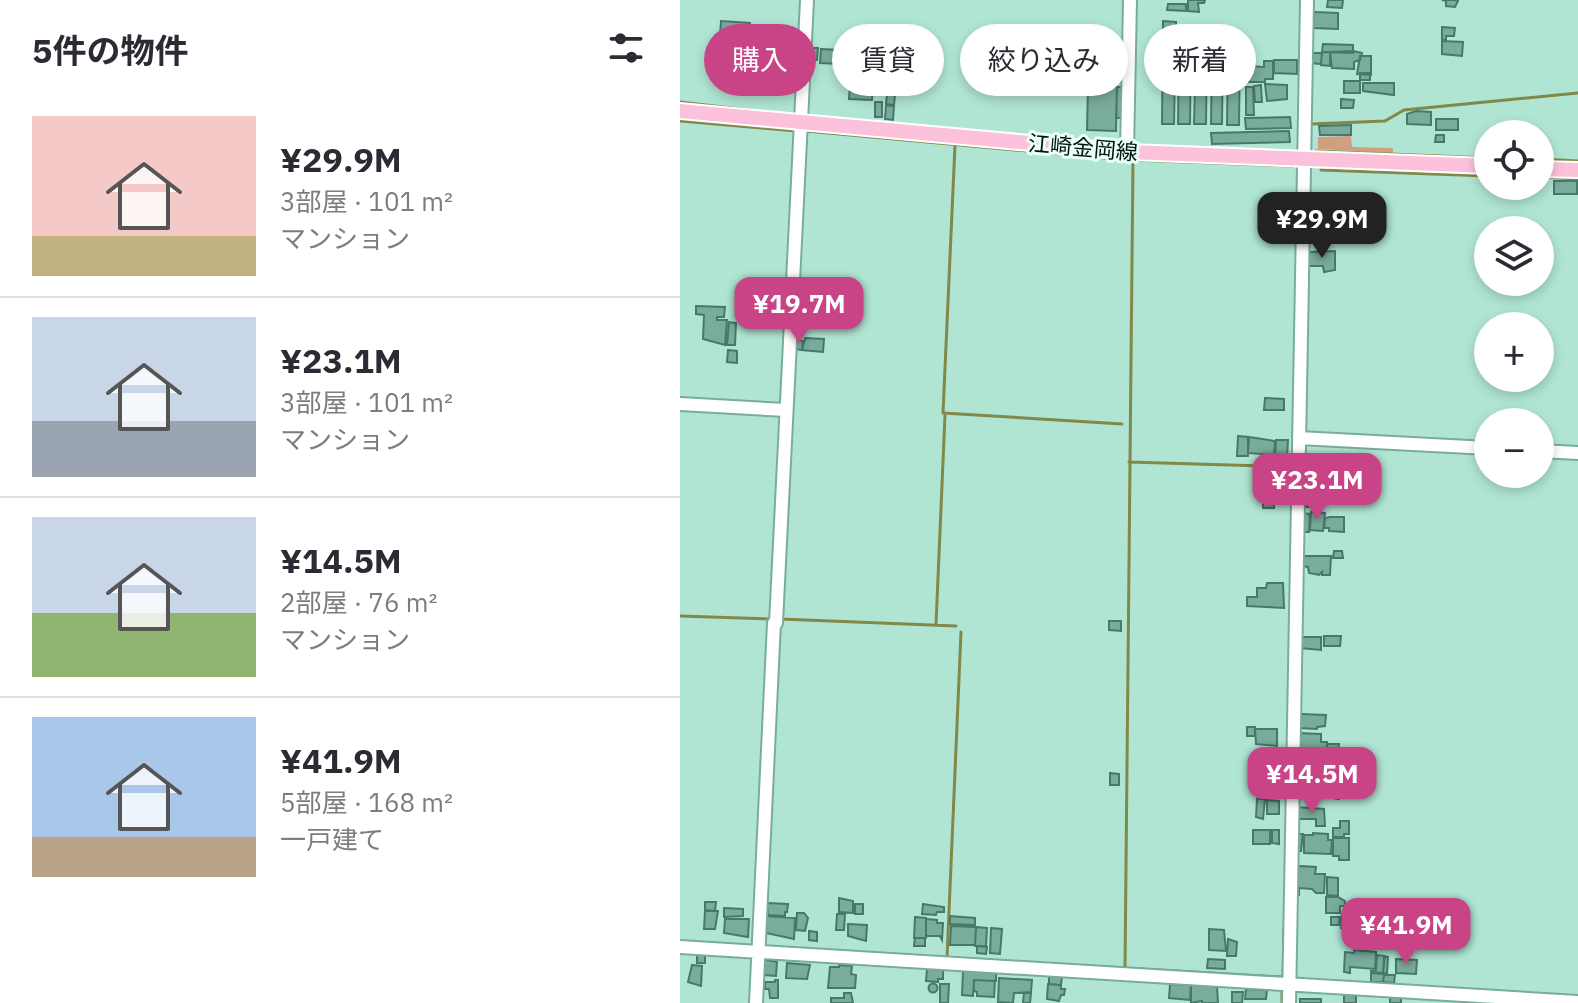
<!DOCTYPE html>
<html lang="ja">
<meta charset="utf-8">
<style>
body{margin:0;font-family:"IBM Plex Sans","Noto Sans JP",sans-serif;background:#f7f7f7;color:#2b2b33;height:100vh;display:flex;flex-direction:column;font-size:30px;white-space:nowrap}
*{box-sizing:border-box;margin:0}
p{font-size:26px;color:#7c7c81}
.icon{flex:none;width:44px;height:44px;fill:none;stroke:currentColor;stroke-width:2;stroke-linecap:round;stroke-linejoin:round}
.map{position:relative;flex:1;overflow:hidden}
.sheet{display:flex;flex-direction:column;background:#fff;width:680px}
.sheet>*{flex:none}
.banner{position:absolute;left:24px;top:24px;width:754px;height:72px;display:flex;gap:16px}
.controls{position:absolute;left:794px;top:120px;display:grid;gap:16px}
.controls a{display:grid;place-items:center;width:80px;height:80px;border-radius:50%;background:#fff;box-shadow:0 4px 12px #0003;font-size:40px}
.price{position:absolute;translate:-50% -68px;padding:0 18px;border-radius:16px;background:#c94486;color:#fff;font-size:26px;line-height:52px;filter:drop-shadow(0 2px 4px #0008)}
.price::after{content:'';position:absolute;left:50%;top:48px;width:24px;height:18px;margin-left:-12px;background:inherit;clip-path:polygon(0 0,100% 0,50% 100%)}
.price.current{background:#222;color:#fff}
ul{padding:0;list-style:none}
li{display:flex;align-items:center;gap:24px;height:200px;padding:0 32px}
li+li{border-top:2px solid #e1e1e2}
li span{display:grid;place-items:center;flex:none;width:224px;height:160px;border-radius:0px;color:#555}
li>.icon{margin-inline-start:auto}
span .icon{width:96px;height:96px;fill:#fffc;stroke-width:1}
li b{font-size:34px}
h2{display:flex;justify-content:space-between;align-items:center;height:96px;padding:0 32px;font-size:34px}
.chip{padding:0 28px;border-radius:36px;background:#fff;box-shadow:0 4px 12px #0003;font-size:28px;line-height:72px}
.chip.current{background:#c94486;color:#fff}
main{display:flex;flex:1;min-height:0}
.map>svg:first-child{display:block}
.green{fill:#d09f80}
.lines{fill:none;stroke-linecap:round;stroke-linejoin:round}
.stream{stroke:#828849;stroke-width:3}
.building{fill:#79ac9c;stroke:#47796a;stroke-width:2}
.minor-casing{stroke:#79ac9c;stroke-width:16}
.major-casing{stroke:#fff;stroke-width:18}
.minor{stroke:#fff;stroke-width:12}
.major{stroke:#fcc2db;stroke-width:14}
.labels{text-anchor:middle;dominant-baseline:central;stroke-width:6;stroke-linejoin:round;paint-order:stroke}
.street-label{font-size:22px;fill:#02140e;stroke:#e9fef7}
</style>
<main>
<section class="sheet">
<h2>5件の物件<svg class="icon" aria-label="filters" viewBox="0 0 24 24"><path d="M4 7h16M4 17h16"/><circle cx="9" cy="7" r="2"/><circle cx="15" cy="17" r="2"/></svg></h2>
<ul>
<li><span style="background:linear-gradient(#f6c9c9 75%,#c2b280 0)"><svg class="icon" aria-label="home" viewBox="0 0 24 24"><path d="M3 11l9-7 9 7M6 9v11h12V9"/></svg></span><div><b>¥29.9M</b><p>3部屋 · 101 m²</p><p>マンション</p></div></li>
<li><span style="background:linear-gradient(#c9d6e8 65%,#9aa5b1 0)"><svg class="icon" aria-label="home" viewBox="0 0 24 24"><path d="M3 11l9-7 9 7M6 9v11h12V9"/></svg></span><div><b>¥23.1M</b><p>3部屋 · 101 m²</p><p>マンション</p></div></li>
<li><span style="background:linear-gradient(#c9d6e8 60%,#8fb573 0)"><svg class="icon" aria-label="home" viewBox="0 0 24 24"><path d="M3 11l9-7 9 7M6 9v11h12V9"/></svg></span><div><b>¥14.5M</b><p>2部屋 · 76 m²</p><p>マンション</p></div></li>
<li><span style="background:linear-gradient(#a9c7e8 75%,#b9a48a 0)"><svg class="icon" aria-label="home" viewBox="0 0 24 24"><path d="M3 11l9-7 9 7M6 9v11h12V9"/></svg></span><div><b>¥41.9M</b><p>5部屋 · 168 m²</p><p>一戸建て</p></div></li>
</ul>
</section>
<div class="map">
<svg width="898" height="1003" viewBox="0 0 898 1003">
<rect width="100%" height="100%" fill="#b0e5d4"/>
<!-- green -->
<path class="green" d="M671,136L672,147L713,148V153L638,149V137Z"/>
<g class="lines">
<!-- stream -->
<path class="stream" d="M0,102L69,110
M128,116L402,141
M0,121L116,131
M631,124L705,121L724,110L898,93
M126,131L446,160
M275,145L263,413L442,424
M636,151L808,158
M860,159L898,161
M451,160L613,166
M641,170L808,176
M860,177L898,179
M449,462L613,467
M0,616L92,619
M100,619L276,626
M256,625L265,415
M267,958L281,632
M355,963L603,977
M445,968L453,160
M603,978L604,928
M602,1003V989"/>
</g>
<!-- building -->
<path class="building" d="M508,0H525L524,3H518L519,12L508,11Z
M648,0H663L662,8L647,7Z
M762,0H778V1L775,7L766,6V1Z
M488,4H506V11L487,10Z
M634,12L658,13V29L633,28Z
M41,21L70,23L69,39L40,37Z
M483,21L496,22L494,124H482Z
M762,27L775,28L774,36H766V40H762Z
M40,37L69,39V43L39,41Z
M762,41L783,42L782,56L762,54Z
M643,44L673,45V53L642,52Z
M499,46L511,47L510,124H498Z
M516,47H527L526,124H514Z
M532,47H543L542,124H531Z
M548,47L560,48L559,125H547Z
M129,48H138L137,60H129Z
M141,49L160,50L159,64L140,63Z
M673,51L682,53L680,60L674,62V69L652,68L650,52Z
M642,52H650V66L641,65Z
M630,53H642L641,64L629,63Z
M680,56H691V75L677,74Z
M594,60H617V74L594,73Z
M584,61H593V79H585V82H569V66L584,67Z
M680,73H690V80H680Z
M664,81H680V93H664Z
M683,83H714V95L683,91Z
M170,84L193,85L192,100L169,99Z
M585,84L607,85V99L587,101Z
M408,85L437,86L436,131L407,130Z
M581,85L582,102H575L574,86Z
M208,86H216L214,105L206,104Z
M437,87H442L441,118H436Z
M566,87H573L574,115H566Z
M661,99L674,100L673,108H661Z
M195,102H202V117H195Z
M206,105L214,106L213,120L205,119Z
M736,111L751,112V125L727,124V114Z
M610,117L611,128L566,129L565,118Z
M756,119H778V130H756Z
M671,125V135H640L639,126Z
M609,131L610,142L532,144L531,133Z
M756,135H764V142H755Z
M874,181H897V194H874Z
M668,206L671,207L672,217H669V221H645V207Z
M628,208H636L635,220H628Z
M661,225L662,238L647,239L646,226Z
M655,251V270L644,272L643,266H628L627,252Z
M118,300H126V309H117Z
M16,306L45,307L44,317H37V320H47L45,345L23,339L24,315L16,314Z
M49,322L56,323L55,345H47Z
M125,338L144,339L143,352L122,350Z
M116,340L123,341L122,350L115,349Z
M48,350L57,351V363L47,362Z
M585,398L604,399V410H584Z
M558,436L568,437V456H557Z
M569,437L595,441L594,455L568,453Z
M596,440H608L607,458H595Z
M621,460H629V483H620Z
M631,461L655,463L654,482L634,479V475L630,474Z
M621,491L632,492L631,507H620Z
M583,500H594V508H583Z
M631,512L645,513L643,531L630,530Z
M621,513L630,514L629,532H620Z
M650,517H664V532L649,531V528H644L645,518Z
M654,551H662L663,558H653Z
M621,556H651L650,575H642V572L639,575L629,573L628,567L620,566Z
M587,583H603L604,608L567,606V597H577V588H586Z
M429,621H441V631L429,630Z
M644,636H661L660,646H644Z
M620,637H641V650L620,648Z
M621,714L646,715L645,726L637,727V729L620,728Z
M567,727H575V736H567Z
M575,729H597V746L576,744Z
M617,733L641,734V742H647L646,758L616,756Z
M647,744H659L657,762H647Z
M637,766L653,767V776H637Z
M430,773L439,774V785H430Z
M617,776L635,777L636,793L623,792V796L616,795Z
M569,778H583V787L569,786Z
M640,782L659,783V799L640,796Z
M577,799H585L583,819L576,817Z
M587,800L599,801V814H587Z
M617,807L644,809L645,826H636V819H616Z
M660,821H669V834H664V837H653V828H660Z
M573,830H590V844H573Z
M592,830H599V844L592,843Z
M633,833L648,834V840H652L651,854L624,853V835H633Z
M616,834H623L621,851H614Z
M653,838H669V860H659V856H653Z
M621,866L636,867L635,874H645L644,893H636L632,889L619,888V895H614L615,867Z
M647,877L658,878V896L647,895Z
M646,897H658L665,901V906H660V913H646Z
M159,898L173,901V913L159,912Z
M25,902H36L35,911L25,910Z
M87,903L108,904L107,912H105V916L88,915Z
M175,904H183V914H175Z
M243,904L264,907V912H257L256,915L242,914Z
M44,908L63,909V916L44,917Z
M25,911H38L35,929H24Z
M117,913H124L128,918L125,931L116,930Z
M157,914H165L164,930H156Z
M662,914L682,915L681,929L661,928Z
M84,916L115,918L114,939L86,933Z
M270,916L295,918V925L270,924Z
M235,917L246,918V938H234Z
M651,917H660L659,925H651Z
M707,917L726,918L725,932L706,931Z
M728,918L738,919L737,938L727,937Z
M45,919H69L68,937L44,933Z
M246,919L257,920V923H263L262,940L260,936H246Z
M168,924L187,925L186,941L168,936Z
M271,926L296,927L295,945H270Z
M296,927L307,928L306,946H295Z
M311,928L322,929L320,954L310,953Z
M529,929L544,930L546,951L529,950Z
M129,931L137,932V941L129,940Z
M235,938H245V946H234Z
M548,939L557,942L556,956H547Z
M297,946L307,947L306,954L297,953Z
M674,950L696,952L695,969L670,967V973L664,972L665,952L674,953Z
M17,955H25V963H17Z
M697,955L705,956L703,973L691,972V970H696Z
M704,956L708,957L707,974L703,973Z
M83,959L97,962L96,976L83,975Z
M528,959L545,960V969L527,968Z
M716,959L737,960L736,974L716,973Z
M107,963L130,965L127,979L106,978Z
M12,965L22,966L21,986L8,982Z
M159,965L172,966L171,974L176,975L175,988H148L150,967H159Z
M247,968L263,970V979H258V982L246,981Z
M283,970L316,972V981L294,980L293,996L282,995Z
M691,973L704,974L703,982H691Z
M369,975L382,976L381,985L369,984Z
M704,975H715L714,983L703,982Z
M319,978L352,980L351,992L334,993L333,1003L318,1002Z
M95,980H98V998H90L89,989H85V982H95Z
M294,980L315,981L314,997L297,996V992L294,991Z
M248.5 988a4.5 4.5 0 1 1 9 0a4.5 4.5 0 1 1-9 0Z
M260,984H269L268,1003H260Z
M368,984L381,985V989H385L384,995H381L379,1001L367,999Z
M490,984L511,985L510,1000L489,998Z
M511,985L537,986L538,1003H522V1001L511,1003Z
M566,989L587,990L586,999H565Z
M552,992H563L562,1003H552Z
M164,993H171L173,1003H151V998H164Z
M344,993H351L350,1003H343Z
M664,993L676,996V1003H664Z
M710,996L721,997V1003H710Z
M620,999H641V1003H620Z"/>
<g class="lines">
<defs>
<path id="minor" d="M447,152L450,0
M0,404L106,410
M619,438L808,448
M860,451L898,453
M96,623L127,0
M0,947L898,1002
M76,1003L94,623
M609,1003L627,0"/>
<path id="major" d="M0,111L449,152L808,166
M860,169L898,170"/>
</defs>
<!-- minor casing -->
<use href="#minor" class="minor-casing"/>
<!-- major casing -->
<use href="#major" class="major-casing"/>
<!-- minor -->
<use href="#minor" class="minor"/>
<!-- major -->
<use href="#major" class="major"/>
</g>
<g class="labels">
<!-- street labels -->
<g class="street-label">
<text transform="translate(403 147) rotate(5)">江崎金岡線</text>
</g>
</g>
</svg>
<div class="controls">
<a><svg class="icon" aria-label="locate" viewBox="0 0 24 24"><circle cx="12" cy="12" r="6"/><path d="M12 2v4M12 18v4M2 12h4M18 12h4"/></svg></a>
<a><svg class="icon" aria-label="layers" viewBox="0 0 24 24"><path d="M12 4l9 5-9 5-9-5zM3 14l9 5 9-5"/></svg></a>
<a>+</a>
<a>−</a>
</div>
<b class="price current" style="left:642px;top:260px">¥29.9M</b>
<b class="price" style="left:119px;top:345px">¥19.7M</b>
<b class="price" style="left:637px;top:521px">¥23.1M</b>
<b class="price" style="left:632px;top:815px">¥14.5M</b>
<b class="price" style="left:726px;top:966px">¥41.9M</b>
<div class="banner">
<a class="chip current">購入</a>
<a class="chip">賃貸</a>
<a class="chip">絞り込み</a>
<a class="chip">新着</a>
</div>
</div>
</main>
